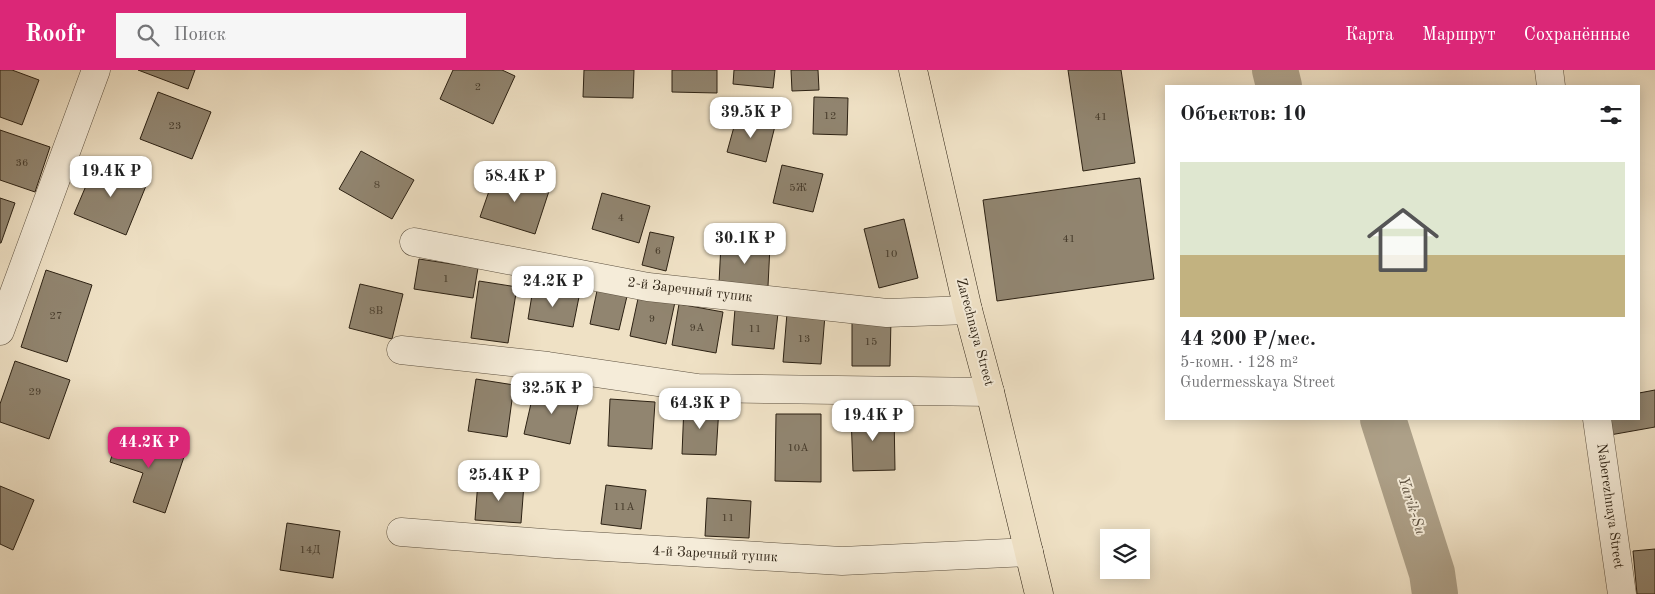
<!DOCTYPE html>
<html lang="ru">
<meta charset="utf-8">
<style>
body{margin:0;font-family:"Old Standard TT",serif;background:#f6f6f6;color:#202124;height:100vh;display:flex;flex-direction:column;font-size:19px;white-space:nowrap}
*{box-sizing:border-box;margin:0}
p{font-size:16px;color:#757577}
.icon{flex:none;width:28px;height:28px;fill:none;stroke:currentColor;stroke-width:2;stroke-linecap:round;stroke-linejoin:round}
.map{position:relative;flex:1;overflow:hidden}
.details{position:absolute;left:1165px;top:15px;width:475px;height:335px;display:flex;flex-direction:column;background:#fff;border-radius:0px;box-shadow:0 2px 12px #0003}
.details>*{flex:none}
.fabs{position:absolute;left:1100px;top:459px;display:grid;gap:10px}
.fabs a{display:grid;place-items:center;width:50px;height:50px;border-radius:0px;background:#fff;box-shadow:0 2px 12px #0003;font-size:25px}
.price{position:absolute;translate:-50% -42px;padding:0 11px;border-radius:10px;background:#fff;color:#222;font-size:16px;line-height:32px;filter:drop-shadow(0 1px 2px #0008)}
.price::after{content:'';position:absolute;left:50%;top:30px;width:15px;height:11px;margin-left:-8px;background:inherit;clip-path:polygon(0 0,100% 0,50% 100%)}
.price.active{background:#db2777;color:#fff}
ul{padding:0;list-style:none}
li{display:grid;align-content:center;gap:10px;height:265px;padding:0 15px}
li+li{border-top:1px solid #e0e0e0}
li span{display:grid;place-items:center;height:155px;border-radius:0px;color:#555}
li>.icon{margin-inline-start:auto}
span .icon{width:90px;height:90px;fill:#fffc;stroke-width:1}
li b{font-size:21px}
h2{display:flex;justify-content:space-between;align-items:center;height:60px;padding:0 15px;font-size:21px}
header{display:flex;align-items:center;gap:30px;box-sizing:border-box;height:70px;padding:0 25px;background:#db2777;color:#fff}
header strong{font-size:24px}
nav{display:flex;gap:28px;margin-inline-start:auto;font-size:18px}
.search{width:350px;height:45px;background:#f6f6f6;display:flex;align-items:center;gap:12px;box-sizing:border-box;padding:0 18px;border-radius:0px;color:#757577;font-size:19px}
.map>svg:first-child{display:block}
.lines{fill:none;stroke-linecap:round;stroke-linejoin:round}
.river{stroke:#ada088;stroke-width:46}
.building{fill:#918570;stroke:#2c2113}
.minor-casing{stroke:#5d5140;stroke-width:29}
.major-casing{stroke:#2c2113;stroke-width:29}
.minor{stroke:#f5ecd9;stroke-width:28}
.major{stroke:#efe1c5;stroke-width:28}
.labels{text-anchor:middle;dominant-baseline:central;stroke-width:4;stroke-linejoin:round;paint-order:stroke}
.number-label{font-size:11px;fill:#453a2a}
.street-label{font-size:14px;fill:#2c2113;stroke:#f5ecd9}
.water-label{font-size:15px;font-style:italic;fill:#594d3c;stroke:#f5ecd9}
</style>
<header>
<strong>Roofr</strong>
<div class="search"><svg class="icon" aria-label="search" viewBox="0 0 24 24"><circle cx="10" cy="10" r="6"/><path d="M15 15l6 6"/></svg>Поиск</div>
<nav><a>Карта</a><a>Маршрут</a><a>Сохранённые</a></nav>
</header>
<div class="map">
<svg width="1655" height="524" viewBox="0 0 1655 524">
<rect width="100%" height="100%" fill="#efe1c5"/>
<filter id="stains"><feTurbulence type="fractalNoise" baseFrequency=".004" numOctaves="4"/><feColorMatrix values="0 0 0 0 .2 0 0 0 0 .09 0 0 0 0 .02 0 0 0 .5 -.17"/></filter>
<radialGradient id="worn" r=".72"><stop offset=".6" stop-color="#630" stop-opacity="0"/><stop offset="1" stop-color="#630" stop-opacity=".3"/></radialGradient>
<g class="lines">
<!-- river -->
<path class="river" d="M1275,0L1279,16
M1383,349L1432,503L1435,524"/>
</g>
<!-- building -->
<path class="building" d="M0,0H12L39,10L22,55L0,47Z
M138,0H195L188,19Z
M453,0H502L515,6L493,54L440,29Z
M584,0H634L633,28L583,27Z
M672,0H717V23L672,22Z
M734,0H775L773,18L733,14Z
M791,0H818L819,20L792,21Z
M1068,0H1121L1135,93L1083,101Z
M158,22L211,42L192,89L140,69Z
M814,27L848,28L847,65L813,64Z
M737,46L775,56L766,92L727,82Z
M0,60L50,77L35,122L0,110Z
M361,81L414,110L392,149L339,119Z
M97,90L148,111L126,165L74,144Z
M782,95L823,104L813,142L773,133Z
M496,101L550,118L535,164L480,147Z
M1140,108L1154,209L997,231L983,130Z
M602,123L650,136L639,173L592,159Z
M0,128L15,133L1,173H0Z
M904,149L918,208L879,218L864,159Z
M650,162L674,167L666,201L642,195Z
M721,174L770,176L768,216L719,213Z
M419,189L478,198L473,228L414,219Z
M46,200L92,215L67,292L21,277Z
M479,211L517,217L508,273L471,268Z
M360,214L403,224L392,269L349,258Z
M598,216L628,222L619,260L590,254Z
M533,219L579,227L573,257L528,249Z
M639,224L675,232L666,274L630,266Z
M679,234L723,242L716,283L672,275Z
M735,239L778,243L774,279L732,275Z
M787,243L825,245L821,294L783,292Z
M852,248H891L890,296H852Z
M15,291L70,310L49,369L0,352V334Z
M476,309L514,315L507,367L468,361Z
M535,316L580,326L570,374L524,364Z
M1655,320V357L1610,365L1607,349H1639V323Z
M610,329L655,332L652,379L608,376Z
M684,335L719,337L716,385L682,384Z
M894,343L895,400L853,401L851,344Z
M776,344H821V412L775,411Z
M119,362L185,384L165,443L133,432L143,403L110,392Z
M478,411L524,414L521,453L475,450Z
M606,415L646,420L641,459L601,454Z
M0,416L34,430L13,480L0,474Z
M707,428L751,431L749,468L705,466Z
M287,453L340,461L333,508L280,500Z
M1655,479V524H1637L1633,481Z"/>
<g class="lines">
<defs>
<path id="minor" d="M1549,0L1551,16
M414,172L648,217L887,243L968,240
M0,261L96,0
M401,280L548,296L698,318L990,322
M1597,349L1622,524
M401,462L556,474L842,491L1029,482"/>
<path id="major" d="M913,0L968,240L990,322L1039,524"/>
</defs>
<!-- minor casing -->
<use href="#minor" class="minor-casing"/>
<!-- major casing -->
<use href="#major" class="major-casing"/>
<!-- minor -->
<use href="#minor" class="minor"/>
<!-- major -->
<use href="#major" class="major"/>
</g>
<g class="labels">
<!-- number labels -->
<g class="number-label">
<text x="478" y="17">2</text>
<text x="830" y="46">12</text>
<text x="1101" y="47">41</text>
<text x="175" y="56">23</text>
<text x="22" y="93">36</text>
<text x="377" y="115">8</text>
<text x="798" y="118">5Ж</text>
<text x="621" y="148">4</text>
<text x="1069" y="169">41</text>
<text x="658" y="181">6</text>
<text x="891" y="184">10</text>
<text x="446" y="209">1</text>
<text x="376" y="241">8В</text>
<text x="56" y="246">27</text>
<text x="652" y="249">9</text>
<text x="697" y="258">9А</text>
<text x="755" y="259">11</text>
<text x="804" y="269">13</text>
<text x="871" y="272">15</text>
<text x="35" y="322">29</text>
<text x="798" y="378">10А</text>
<text x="624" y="437">11А</text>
<text x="728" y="448">11</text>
<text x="310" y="480">14Д</text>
</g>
<!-- street labels -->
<g class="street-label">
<text transform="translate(690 220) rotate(7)">2-й Заречный тупик</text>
<text transform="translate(975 262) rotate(75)">Zarechnaya Street</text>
<text transform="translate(1610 436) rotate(82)">Naberezhnaya Street</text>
<text transform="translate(715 484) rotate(3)">4-й Заречный тупик</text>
</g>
<!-- water labels -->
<g class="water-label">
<text transform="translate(1411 436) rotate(72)">Yarik-Su</text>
</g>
</g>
<rect width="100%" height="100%" filter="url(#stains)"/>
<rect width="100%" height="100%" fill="url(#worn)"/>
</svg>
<div class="fabs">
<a><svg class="icon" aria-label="layers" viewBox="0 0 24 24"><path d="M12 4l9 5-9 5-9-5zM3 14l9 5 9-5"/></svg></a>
</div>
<b class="price" style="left:751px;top:69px">39.5K ₽</b>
<b class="price" style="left:111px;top:128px">19.4K ₽</b>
<b class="price" style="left:515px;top:133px">58.4K ₽</b>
<b class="price" style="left:745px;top:195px">30.1K ₽</b>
<b class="price" style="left:553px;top:238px">24.2K ₽</b>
<b class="price" style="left:552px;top:345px">32.5K ₽</b>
<b class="price" style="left:700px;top:360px">64.3K ₽</b>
<b class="price" style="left:873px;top:372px">19.4K ₽</b>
<b class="price active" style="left:149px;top:399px">44.2K ₽</b>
<b class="price" style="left:499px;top:432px">25.4K ₽</b>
<section class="details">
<h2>Объектов: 10<svg class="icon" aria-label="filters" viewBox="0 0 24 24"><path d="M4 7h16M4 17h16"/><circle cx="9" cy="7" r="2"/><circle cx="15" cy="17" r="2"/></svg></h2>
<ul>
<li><span style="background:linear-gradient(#dfe7d0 60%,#c2b280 0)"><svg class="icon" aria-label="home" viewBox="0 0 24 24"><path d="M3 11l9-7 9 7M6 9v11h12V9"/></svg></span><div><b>44 200 ₽/мес.</b><p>5-комн. · 128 m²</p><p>Gudermesskaya Street</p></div></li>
</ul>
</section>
</div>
